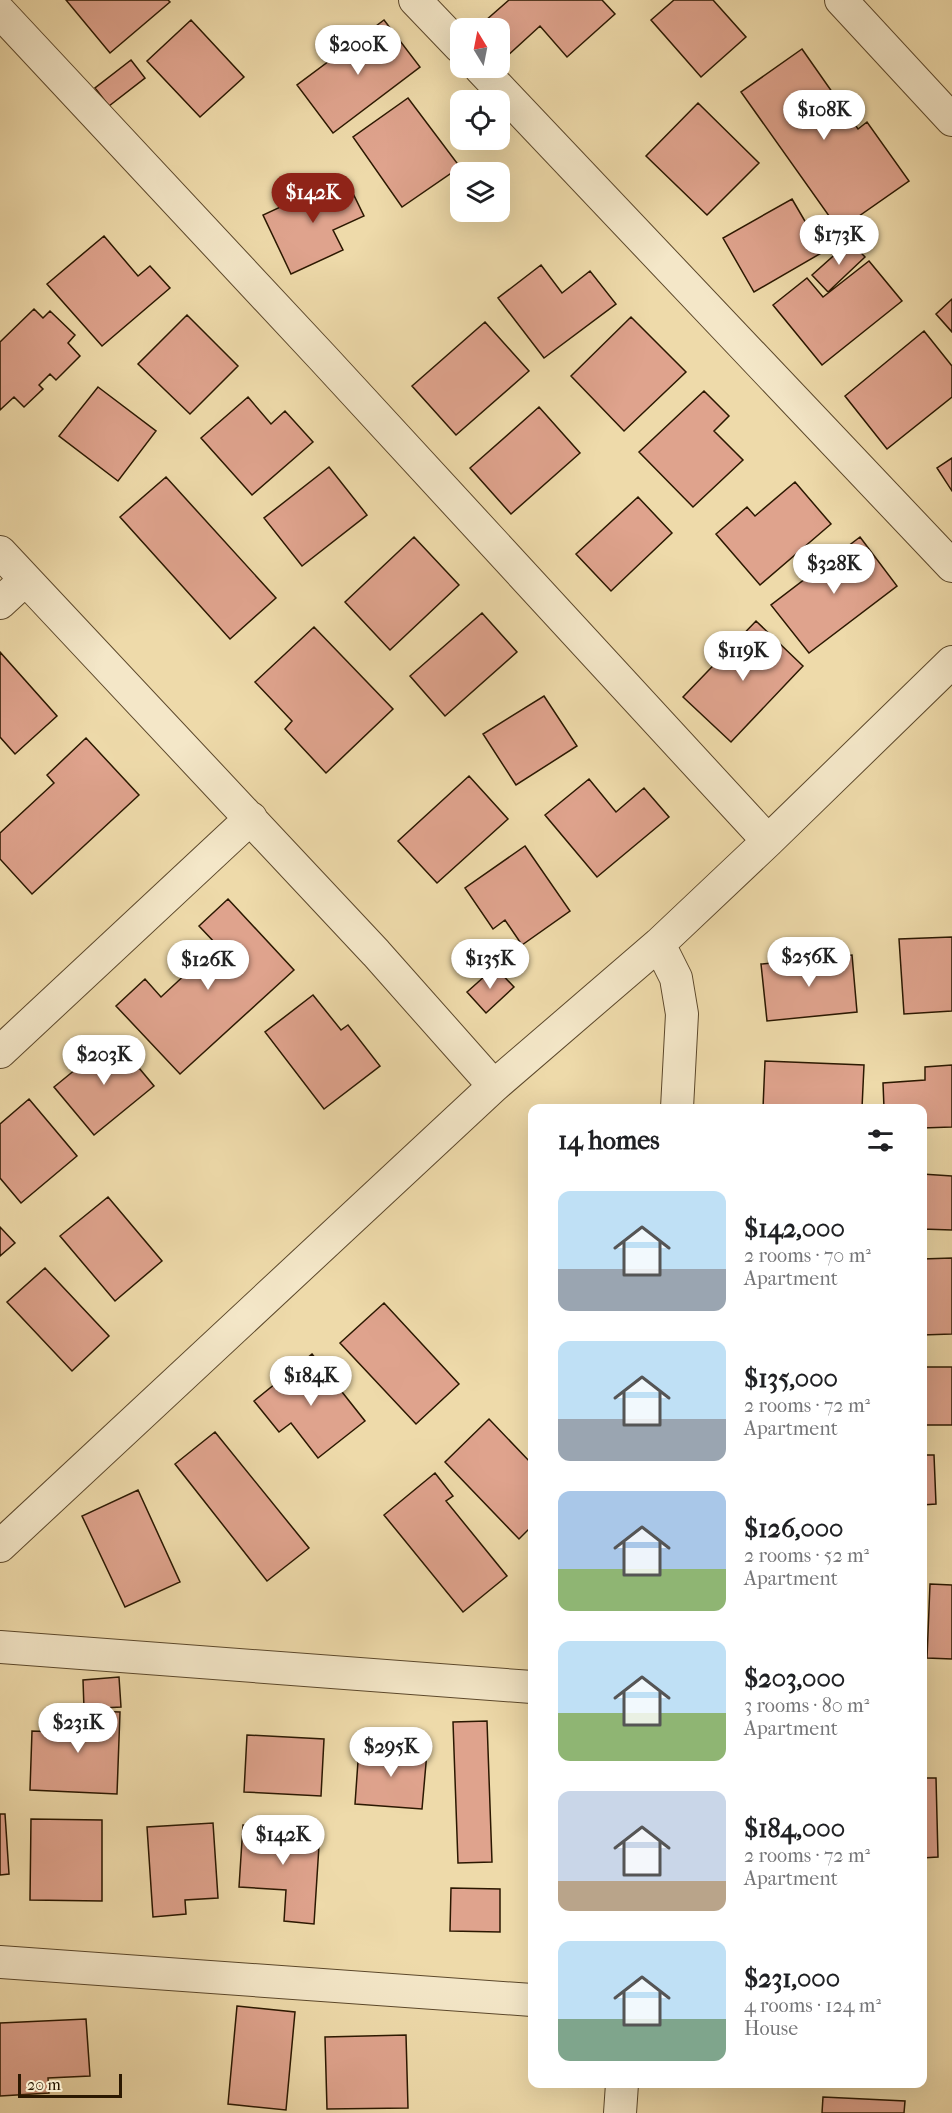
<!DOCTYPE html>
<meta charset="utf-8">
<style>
body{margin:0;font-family:"IM FELL French Canon",serif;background:#f6f6f6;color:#202124;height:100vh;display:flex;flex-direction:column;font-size:22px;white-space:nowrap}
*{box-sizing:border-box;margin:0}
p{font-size:20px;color:#757577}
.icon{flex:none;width:33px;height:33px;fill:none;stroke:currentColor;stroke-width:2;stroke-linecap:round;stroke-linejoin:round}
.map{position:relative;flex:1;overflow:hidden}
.side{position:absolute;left:528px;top:1104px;width:399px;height:984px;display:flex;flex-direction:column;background:#fff;border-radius:12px;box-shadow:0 6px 24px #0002}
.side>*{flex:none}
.needle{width:39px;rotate:350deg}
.tools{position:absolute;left:450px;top:18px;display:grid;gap:12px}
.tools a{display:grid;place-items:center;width:60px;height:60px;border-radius:12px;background:#fff;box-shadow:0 6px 24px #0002;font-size:30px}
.scale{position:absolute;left:18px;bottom:15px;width:104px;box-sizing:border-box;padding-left:6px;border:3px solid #2b1801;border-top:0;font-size:16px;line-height:21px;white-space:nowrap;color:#2b1801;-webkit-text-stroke:4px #f4e7c8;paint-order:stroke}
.price{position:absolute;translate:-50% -51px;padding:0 14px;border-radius:21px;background:#fff;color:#222;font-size:20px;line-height:39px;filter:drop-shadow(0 2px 3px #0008)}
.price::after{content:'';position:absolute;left:50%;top:36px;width:18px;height:14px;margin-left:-9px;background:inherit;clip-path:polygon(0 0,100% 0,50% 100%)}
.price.active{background:#8f2418;color:#fff}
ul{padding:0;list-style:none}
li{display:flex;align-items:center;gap:18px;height:150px;padding:0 30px}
li span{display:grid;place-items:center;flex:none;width:168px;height:120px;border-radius:12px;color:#555}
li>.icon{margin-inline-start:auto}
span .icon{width:72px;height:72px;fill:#fffc;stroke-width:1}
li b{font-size:26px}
h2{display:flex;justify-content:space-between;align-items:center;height:72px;padding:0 30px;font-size:26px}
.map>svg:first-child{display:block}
.building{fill:#dfa38d;stroke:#2b1801;stroke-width:1.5}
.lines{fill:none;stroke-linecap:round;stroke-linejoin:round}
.street-casing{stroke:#5c482b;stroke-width:34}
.street{stroke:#f4e7c8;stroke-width:32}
</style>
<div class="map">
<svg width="952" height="2113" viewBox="0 0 952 2113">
<rect width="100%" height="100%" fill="#eedaaa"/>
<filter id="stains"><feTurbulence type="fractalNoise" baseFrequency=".00333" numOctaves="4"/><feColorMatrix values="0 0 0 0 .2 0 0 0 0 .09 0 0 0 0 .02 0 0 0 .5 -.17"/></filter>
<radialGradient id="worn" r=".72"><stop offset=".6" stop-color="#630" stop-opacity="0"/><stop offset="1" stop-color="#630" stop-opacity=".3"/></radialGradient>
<!-- building -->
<path class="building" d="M66,0H168L170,2L110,53Z
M509,0H602L615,14L567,57L540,26L504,59L500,53V28H477Z
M674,0H713L746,37L701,77L651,20Z
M191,20L244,77L200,117L147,61Z
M384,20L420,67L333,133L297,85Z
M802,49L858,129L867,122L909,181L839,230L741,92Z
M131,60L145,78L109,106L95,88Z
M408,98L460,167L402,207L353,137Z
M698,103L759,163L707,215L646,156Z
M345,177L364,216L333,230L343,250L291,274L263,215Z
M792,199L823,252L754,292L723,238Z
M104,236L138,276L150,266L170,288L102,346L47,284Z
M850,241L865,257L828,292L812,275Z
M869,261L902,301L822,365L773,305L807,278L823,297Z
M541,265L562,293L590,271L616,304L544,358L498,298Z
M952,299V332L936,314Z
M34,309L43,318L50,311L75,335L68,343L80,356L56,380L50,374L39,385L43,389L24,407L14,397L0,410V342Z
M187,315L238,366L190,414L138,364Z
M631,317L686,372L624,431L571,376Z
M485,322L529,371L456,435L412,386Z
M924,331L952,366V397L887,449L845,396Z
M98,387L156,431L118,481L59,436Z
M704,391L729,416L714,431L743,460L693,507L639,452Z
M248,397L271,424L285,411L313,442L252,495L201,438Z
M539,407L580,453L511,514L470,468Z
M952,458V491L937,468Z
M329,467L367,515L302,566L264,518Z
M166,477L276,598L230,639L120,517Z
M795,482L831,524L760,585L716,534L747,507L755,516Z
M638,497L672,533L611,591L576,554Z
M414,537L459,585L390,650L345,602Z
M860,537L897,586L809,653L771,605Z
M482,613L517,652L445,716L410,676Z
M756,621L803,666L731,742L683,697Z
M314,627L393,709L326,773L285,729L292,721L255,682Z
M0,652L57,716L15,754L0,737Z
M544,696L577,746L516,785L483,734Z
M86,738L139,795L32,894L0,859V833L54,783L47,775Z
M469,776L508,819L437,883L398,841Z
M589,779L616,812L644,788L669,817L597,877L545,815Z
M525,846L570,911L522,945L505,920L493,929L465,888Z
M228,899L294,970L180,1074L116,1006L145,979L161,997L217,945L199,926Z
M952,937V1011L904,1014L899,939Z
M852,955L857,1012L767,1021L761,964Z
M495,967L514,987L486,1013L467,992Z
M313,995L341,1030L348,1025L380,1066L324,1109L265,1032Z
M114,1038L154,1086L94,1135L54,1087Z
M765,1061L864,1065L862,1108H763Z
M952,1065V1127L922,1128V1108H884L883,1083L925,1080V1067Z
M29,1099L77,1156L21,1203L0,1178V1124Z
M922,1174L952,1176V1230L922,1229Z
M108,1197L162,1261L115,1301L60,1236Z
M0,1227L15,1243L0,1256Z
M952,1258V1334L922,1335V1259Z
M45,1268L109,1336L72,1371L7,1302Z
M384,1303L459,1384L416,1424L340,1343Z
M312,1354L365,1421L318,1458L291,1423L279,1432L254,1401Z
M922,1367H952V1425H922Z
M489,1419L532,1464V1526L519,1539L445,1462Z
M215,1432L309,1548L267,1581L175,1464Z
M922,1455H934L936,1504L922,1505Z
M435,1473L453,1496L446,1501L507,1576L463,1612L384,1515Z
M138,1490L180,1582L125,1607L82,1516Z
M930,1584L952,1585V1659L927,1658Z
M119,1677L121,1707L84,1709L83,1680Z
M59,1710L120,1712L117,1794L30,1790L32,1731L58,1732Z
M487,1721L492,1862L458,1863L453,1722Z
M532,1725V1866H530Z
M247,1735L324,1739L321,1796L244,1792Z
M359,1747L427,1752L422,1809L355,1804Z
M922,1778H936L938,1857L922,1858Z
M0,1814H5L9,1874L0,1875Z
M31,1819L102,1820V1901L30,1900Z
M213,1823L218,1898L185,1900L186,1914L153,1917L147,1827Z
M243,1825L320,1830L314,1924L284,1921L286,1890L239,1887Z
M451,1888L500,1889V1932L450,1931Z
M237,2006L295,2012L286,2110L228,2104Z
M86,2019L90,2076L48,2078L49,2093L0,2096V2023Z
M406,2035L408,2108L327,2109L325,2037Z
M823,2097L905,2101L904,2113H822Z"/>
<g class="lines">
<defs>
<path id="street" d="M415,0L460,47
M841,0L952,120
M0,12L323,358L768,841
M480,68L952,566
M0,552L376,953L494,1086
M0,603L25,580
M659,944L676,978L682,1014L677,1108
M0,1052L251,818
M0,1546L494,1086L659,944L768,841L952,662
M0,1647L532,1687
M0,1962L532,2000
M620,2113L622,2084"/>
</defs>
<!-- street casing -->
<use href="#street" class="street-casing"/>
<!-- street -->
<use href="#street" class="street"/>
</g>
<rect width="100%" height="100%" filter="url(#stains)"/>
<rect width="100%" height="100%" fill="url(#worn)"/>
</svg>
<div class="tools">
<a><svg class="needle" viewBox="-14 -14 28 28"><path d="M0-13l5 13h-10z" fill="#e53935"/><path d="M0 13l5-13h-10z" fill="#757577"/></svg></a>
<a><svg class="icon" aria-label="locate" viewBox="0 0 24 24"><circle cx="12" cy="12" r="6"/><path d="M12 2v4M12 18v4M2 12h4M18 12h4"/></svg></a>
<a><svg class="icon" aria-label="layers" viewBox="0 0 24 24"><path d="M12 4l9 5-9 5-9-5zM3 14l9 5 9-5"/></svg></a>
</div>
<div class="scale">20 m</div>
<b class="price" style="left:358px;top:76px">$200K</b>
<b class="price" style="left:824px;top:141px">$108K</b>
<b class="price active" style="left:313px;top:224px">$142K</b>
<b class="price" style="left:839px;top:266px">$173K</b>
<b class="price" style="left:834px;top:595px">$328K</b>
<b class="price" style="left:743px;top:682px">$119K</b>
<b class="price" style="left:809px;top:988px">$256K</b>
<b class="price" style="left:490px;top:990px">$135K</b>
<b class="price" style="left:208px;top:991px">$126K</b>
<b class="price" style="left:104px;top:1086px">$203K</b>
<b class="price" style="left:311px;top:1407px">$184K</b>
<b class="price" style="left:78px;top:1754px">$231K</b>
<b class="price" style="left:391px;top:1778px">$295K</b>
<b class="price" style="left:283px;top:1866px">$142K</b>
<section class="side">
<h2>14 homes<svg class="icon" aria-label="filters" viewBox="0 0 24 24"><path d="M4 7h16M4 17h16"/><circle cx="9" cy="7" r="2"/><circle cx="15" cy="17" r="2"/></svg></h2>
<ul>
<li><span style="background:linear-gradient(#bfe0f5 65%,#9aa5b1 0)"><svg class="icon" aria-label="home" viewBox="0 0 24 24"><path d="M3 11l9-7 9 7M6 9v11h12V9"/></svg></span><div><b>$142,000</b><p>2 rooms · 70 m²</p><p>Apartment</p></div></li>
<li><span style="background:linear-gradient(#bfe0f5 65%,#9aa5b1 0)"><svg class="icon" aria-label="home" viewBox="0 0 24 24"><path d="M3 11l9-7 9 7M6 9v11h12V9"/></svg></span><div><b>$135,000</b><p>2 rooms · 72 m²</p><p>Apartment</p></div></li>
<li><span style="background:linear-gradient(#a9c7e8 65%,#8fb573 0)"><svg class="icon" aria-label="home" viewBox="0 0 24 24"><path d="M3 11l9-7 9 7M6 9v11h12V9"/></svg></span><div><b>$126,000</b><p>2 rooms · 52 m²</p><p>Apartment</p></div></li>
<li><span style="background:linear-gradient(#bfe0f5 60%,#8fb573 0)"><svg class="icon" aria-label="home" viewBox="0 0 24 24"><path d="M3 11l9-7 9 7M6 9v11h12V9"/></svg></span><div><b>$203,000</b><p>3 rooms · 80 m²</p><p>Apartment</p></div></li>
<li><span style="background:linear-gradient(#c9d6e8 75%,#b9a48a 0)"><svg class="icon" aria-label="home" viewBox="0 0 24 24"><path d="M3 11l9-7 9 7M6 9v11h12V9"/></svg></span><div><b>$184,000</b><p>2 rooms · 72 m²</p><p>Apartment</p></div></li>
<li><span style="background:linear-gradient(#bfe0f5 65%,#7fa58c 0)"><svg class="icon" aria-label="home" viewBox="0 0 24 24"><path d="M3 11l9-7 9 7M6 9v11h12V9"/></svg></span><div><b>$231,000</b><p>4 rooms · 124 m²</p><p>House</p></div></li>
</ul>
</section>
</div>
